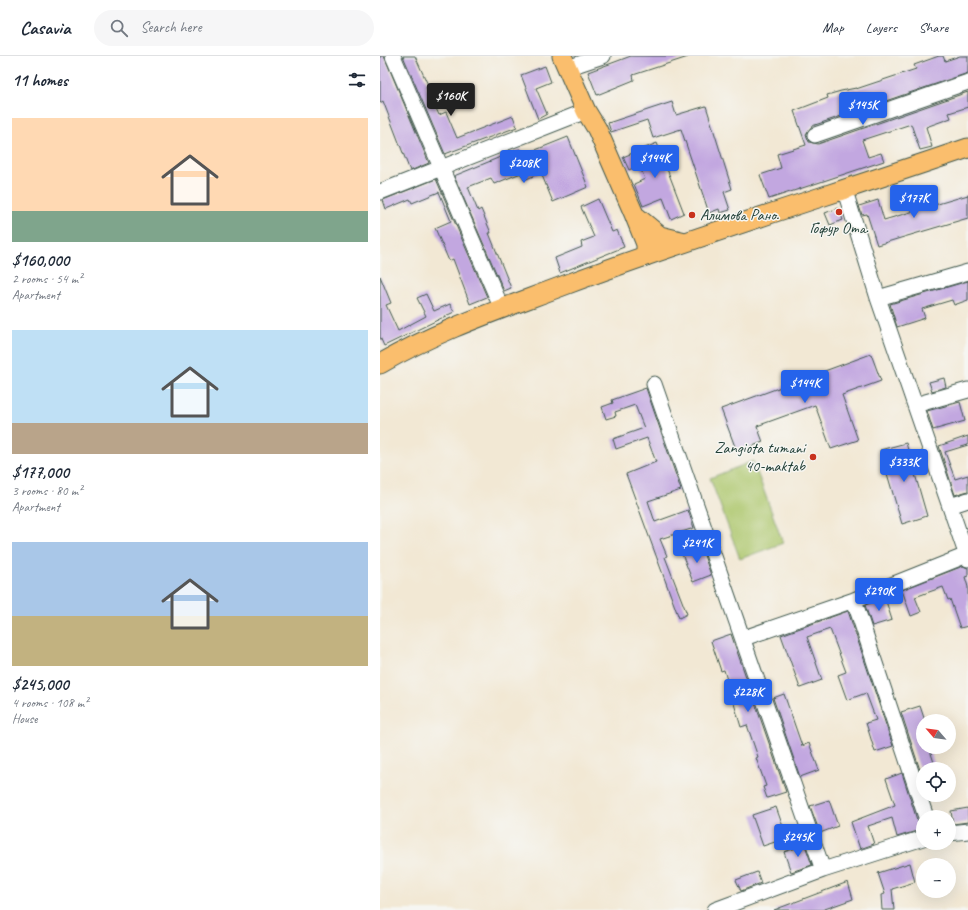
<!DOCTYPE html>
<meta charset="utf-8">
<style>
body{margin:0;font-family:Caveat,sans-serif;background:#f6f6f7;color:#1f2937;height:100vh;display:flex;flex-direction:column;font-size:15px;white-space:nowrap}
*{box-sizing:border-box;margin:0}
p{font-size:13px;color:#747a83}
.icon{flex:none;width:22px;height:22px;fill:none;stroke:currentColor;stroke-width:2;stroke-linecap:round;stroke-linejoin:round}
.map{position:relative;flex:1;overflow:hidden}
.sheet{display:flex;flex-direction:column;background:#fff;width:380px}
.sheet>*{flex:none}
.needle{width:26px;rotate:298deg}
.tools{position:absolute;left:536px;top:658px;display:grid;gap:8px}
.tools a{display:grid;place-items:center;width:40px;height:40px;border-radius:50%;background:#fff;box-shadow:0 4px 16px #0002;font-size:20px}
.price{position:absolute;translate:-50% -34px;padding:0 9px;border-radius:4px;background:#2563eb;color:#fff;font-size:13px;line-height:26px;filter:drop-shadow(0 1px 2px #0008)}
.price::after{content:'';position:absolute;left:50%;top:24px;width:12px;height:9px;margin-left:-6px;background:inherit;clip-path:polygon(0 0,100% 0,50% 100%)}
.price.active{background:#222;color:#fff}
ul{padding:0;list-style:none}
li{display:grid;align-content:center;gap:8px;height:212px;padding:0 12px}
li span{display:grid;place-items:center;height:124px;border-radius:0px;color:#555}
li>.icon{margin-inline-start:auto}
span .icon{width:72px;height:72px;fill:#fffc;stroke-width:1}
li b{font-size:17px}
h2{display:flex;justify-content:space-between;align-items:center;height:48px;padding:0 12px;font-size:17px}
header{display:flex;align-items:center;gap:24px;box-sizing:border-box;height:56px;padding:0 20px;background:#fff;border-bottom:1px solid #e0e1e3}
header strong{font-size:19px}
nav{display:flex;gap:22px;margin-inline-start:auto;font-size:14px}
.search{width:280px;height:36px;background:#f6f6f7;display:flex;align-items:center;gap:10px;box-sizing:border-box;padding:0 14px;border-radius:22px;color:#747a83;font-size:15px}
main{display:flex;flex:1;min-height:0}
.map>svg:first-child{display:block}
.green{fill:#acc66b;stroke:#668250}
.building{fill:#c2a7e0}
.lines{fill:none;stroke-linecap:round;stroke-linejoin:round}
.minor-casing{stroke:#3f574c;stroke-width:17}
.major-casing{stroke:#3f574c;stroke-width:21}
.minor{stroke:#fff;stroke-width:15}
.major{stroke:#fabe6d;stroke-width:19}
.poi-dot{fill:#c8321e;stroke:#f6f6f2;stroke-width:1.5}
.labels{text-anchor:middle;dominant-baseline:central;stroke-width:3;stroke-linejoin:round;paint-order:stroke}
.poi-label{font-size:16px;fill:#1f3d34;stroke:#f6f6f2;text-anchor:start}
</style>
<header>
<strong>Casavia</strong>
<div class="search"><svg class="icon" aria-label="search" viewBox="0 0 24 24"><circle cx="10" cy="10" r="6"/><path d="M15 15l6 6"/></svg>Search here</div>
<nav><a>Map</a><a>Layers</a><a>Share</a></nav>
</header>
<main>
<section class="sheet">
<h2>11 homes<svg class="icon" aria-label="filters" viewBox="0 0 24 24"><path d="M4 7h16M4 17h16"/><circle cx="9" cy="7" r="2"/><circle cx="15" cy="17" r="2"/></svg></h2>
<ul>
<li><span style="background:linear-gradient(#ffd9b3 75%,#7fa58c 0)"><svg class="icon" aria-label="home" viewBox="0 0 24 24"><path d="M3 11l9-7 9 7M6 9v11h12V9"/></svg></span><div><b>$160,000</b><p>2 rooms · 54 m²</p><p>Apartment</p></div></li>
<li><span style="background:linear-gradient(#bfe0f5 75%,#b9a48a 0)"><svg class="icon" aria-label="home" viewBox="0 0 24 24"><path d="M3 11l9-7 9 7M6 9v11h12V9"/></svg></span><div><b>$177,000</b><p>3 rooms · 80 m²</p><p>Apartment</p></div></li>
<li><span style="background:linear-gradient(#a9c7e8 60%,#c2b280 0)"><svg class="icon" aria-label="home" viewBox="0 0 24 24"><path d="M3 11l9-7 9 7M6 9v11h12V9"/></svg></span><div><b>$245,000</b><p>4 rooms · 108 m²</p><p>House</p></div></li>
</ul>
</section>
<div class="map">
<svg width="588" height="854" viewBox="0 0 588 854">
<rect width="100%" height="100%" fill="#f6f6f2"/>
<filter id="ink" filterUnits="userSpaceOnUse"><feTurbulence type="fractalNoise" baseFrequency=".025" numOctaves="2"/><feDisplacementMap in="SourceGraphic" scale="8" xChannelSelector="R" yChannelSelector="G"/><feConvolveMatrix kernelMatrix="1 2 1 2 8 2 1 2 1" color-interpolation-filters="sRGB"/></filter>
<filter id="wash" filterUnits="userSpaceOnUse"><feTurbulence type="fractalNoise" baseFrequency=".012" numOctaves="4" result="noise"/><feDisplacementMap in="SourceGraphic" scale="16" xChannelSelector="R" yChannelSelector="G"/><feGaussianBlur stdDeviation="0.9" result="paint"/><feColorMatrix in="noise" values="0 0 0 0 0 0 0 0 0 0 0 0 0 0 0 0 0 1.4 0 .05"/><feComposite in="paint" operator="in"/></filter>
<g filter="url(#wash)">
<rect width="100%" height="100%" fill="#f2e8d4"/>
<!-- green -->
<path class="green" d="M373,405L403,487L360,503L330,422Z"/>
<g id="blocks">
<!-- building -->
<path class="building" d="M0,0H4L49,107L30,115L3,45L0,47Z
M23,0H35L48,29L46,30L59,59L66,56L77,82L133,60L137,71L65,98Z
M251,0H308V1L253,19L254,24L217,39L208,16Z
M559,0H563L565,5L580,0H588V17L432,70L426,78L429,86L438,88L588,36V51L569,57L571,62L546,71L552,91L540,94L531,68L482,84L488,101L501,97L504,105L389,143L380,119L401,112L397,98L426,89L414,55L448,42L447,39L461,35L476,32V33L536,13L534,9Z
M165,10L171,26L156,32L167,58L158,63L141,19Z
M292,46L296,59L326,50L352,133L344,136L350,154L340,157L339,153L329,157L301,73L273,82L267,64L231,76L228,67Z
M188,81L208,131L173,146L161,117L144,124L141,117L114,128L111,122L88,131L98,155L101,153L111,177H109L131,232L124,235L74,120L140,93L143,99Z
M277,87L304,157L291,163L283,142L263,150L254,128L265,123L259,109L249,114L243,101Z
M56,123L107,241L90,248L73,203L69,205L55,172L71,165L59,136L32,147L30,143L6,153L3,144Z
M588,139V162L497,189L487,158L482,159L479,150L498,144L504,164Z
M218,143L232,176L237,174L244,191L180,217L175,202L202,191L201,186L214,181L201,151Z
M458,152L463,164L450,169L445,157Z
M0,220L11,247L6,249L18,275L46,260L37,242L46,238L54,255L70,248L74,256L4,290L0,281Z
M588,225V244L574,249L572,244L542,253L545,262L517,271L510,248Z
M491,298L501,325L462,339L478,384L451,393L435,349L377,370L383,386L357,396L341,353Z
M564,322L566,331L552,335L549,326Z
M266,332L301,434L268,445L275,466L308,454L314,472L280,483L287,500L285,501L307,558L299,562L246,418L276,406L267,382L236,393L233,383L264,372L255,349L235,356L236,360L226,363L222,351L233,347L232,344Z
M580,346L585,365L553,374L547,355Z
M588,380V389L565,396L575,423L588,419V435L575,439L559,390Z
M526,387L547,460L522,468L500,394Z
M321,491L331,519L313,526L302,498Z
M583,510L588,512V520L585,521L588,531V570L580,572L570,543L568,544L563,531L535,541L541,556L531,560L522,534Z
M505,542L512,564L492,570L485,549Z
M468,555L513,690L495,696L486,667L496,664L486,637L467,644L458,619L466,616L450,573L427,581L442,624L420,632L401,579Z
M351,578L406,736L387,742L383,731L386,730L376,702L378,701L367,669L361,671L344,614L341,615L331,585Z
M404,638L422,690L429,687L439,714L420,721L393,642Z
M540,650L545,665H543V691H549L556,713H543V723L521,656Z
M522,717L537,764L543,769V773L517,781L512,762L488,770L494,788L480,793L471,766L515,749L506,723Z
M449,744L458,770L440,777L430,750Z
M396,751L407,782L383,790L372,759Z
M588,752V766L573,768L571,755Z
M425,789L432,809L411,816L404,796Z
M530,807L535,826L512,833L514,854H502L501,839L505,838L498,817Z
M377,816L381,827L361,835L356,824Z
M468,826L473,843L442,854H394Z"/>
</g>
</g>
<g filter="url(#ink)">
<use href="#blocks" fill-opacity="0" stroke="#3f574c" stroke-width="1"/>
<g class="lines">
<defs>
<path id="minor" d="M13,0L122,253
M187,12L223,0
M435,79L588,26
M465,135L498,242L588,503
M0,136L206,55
M498,242L588,216
M274,328L443,814
M535,349L588,334
M570,450L588,444
M474,544L546,761
M364,582L474,544L587,499
M569,777L588,775
M335,854L443,814L543,782"/>
<path id="major" d="M182,0L206,55L217,73L254,158L266,188V200
M257,161L280,180L305,186
M0,308C58,274 122,253 185,229C318,179 454,138 588,92"/>
</defs>
<!-- minor casing -->
<use href="#minor" class="minor-casing"/>
<!-- major casing -->
<use href="#major" class="major-casing"/>
<!-- minor -->
<use href="#minor" class="minor"/>
<!-- major -->
<use href="#major" class="major"/>
</g>
</g>
<!-- markers -->
<g class="poi-dot">
<circle cx="459" cy="156" r="4"/>
<circle cx="312" cy="159" r="4"/>
<circle cx="433" cy="401" r="4"/>
</g>
<g class="labels">
<!-- poi labels -->
<g class="poi-label">
<text x="320" y="159">Алимова Рано.</text>
<text x="459" y="172" text-anchor="middle">Гофур Ота.</text>
<text x="425" y="392" text-anchor="end">Zangiota tumani<tspan x="425" dy="18">40-maktab</tspan></text>
</g>
</g>
</svg>
<div class="tools">
<a><svg class="needle" viewBox="-14 -14 28 28"><path d="M0-13l5 13h-10z" fill="#e53935"/><path d="M0 13l5-13h-10z" fill="#747a83"/></svg></a>
<a><svg class="icon" aria-label="locate" viewBox="0 0 24 24"><circle cx="12" cy="12" r="6"/><path d="M12 2v4M12 18v4M2 12h4M18 12h4"/></svg></a>
<a>+</a>
<a>−</a>
</div>
<b class="price active" style="left:71px;top:61px">$160K</b>
<b class="price" style="left:483px;top:70px">$145K</b>
<b class="price" style="left:275px;top:123px">$144K</b>
<b class="price" style="left:144px;top:128px">$208K</b>
<b class="price" style="left:534px;top:163px">$177K</b>
<b class="price" style="left:425px;top:348px">$144K</b>
<b class="price" style="left:524px;top:427px">$333K</b>
<b class="price" style="left:317px;top:508px">$241K</b>
<b class="price" style="left:499px;top:556px">$290K</b>
<b class="price" style="left:368px;top:657px">$228K</b>
<b class="price" style="left:418px;top:802px">$245K</b>
</div>
</main>
